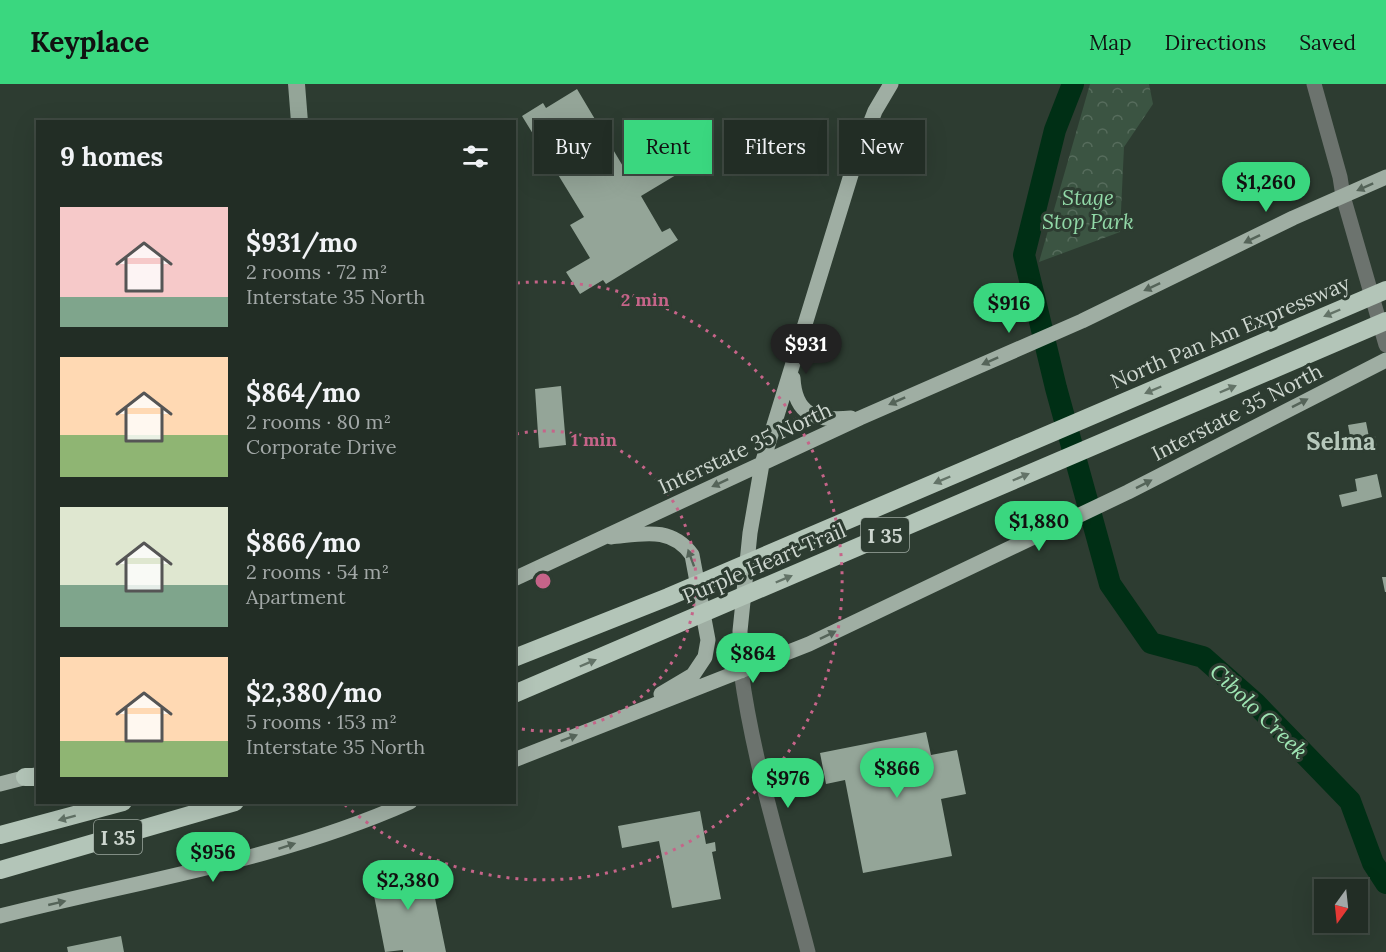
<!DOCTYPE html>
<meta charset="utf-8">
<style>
body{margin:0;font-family:Lora,serif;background:#2a352d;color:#f1f3f6;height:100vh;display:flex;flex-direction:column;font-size:22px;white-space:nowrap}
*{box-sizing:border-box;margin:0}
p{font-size:20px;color:#a2a8a7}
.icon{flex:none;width:33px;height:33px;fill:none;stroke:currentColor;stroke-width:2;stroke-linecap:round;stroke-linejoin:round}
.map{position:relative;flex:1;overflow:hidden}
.sheet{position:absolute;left:36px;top:36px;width:480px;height:684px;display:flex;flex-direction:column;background:#222d25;border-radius:0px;box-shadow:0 6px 24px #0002,0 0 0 2px #3f4942}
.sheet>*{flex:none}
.hud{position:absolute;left:534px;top:36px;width:570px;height:54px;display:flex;gap:12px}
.needle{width:39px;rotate:195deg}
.fabs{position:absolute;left:1314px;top:795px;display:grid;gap:12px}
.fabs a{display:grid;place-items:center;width:54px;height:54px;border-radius:0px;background:#222d25;box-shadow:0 6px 24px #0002,0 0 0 2px #3f4942;font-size:30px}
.price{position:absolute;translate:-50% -51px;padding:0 14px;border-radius:21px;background:#3ad77f;color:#111;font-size:20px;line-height:39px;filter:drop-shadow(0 2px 3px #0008)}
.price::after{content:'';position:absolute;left:50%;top:36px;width:18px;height:14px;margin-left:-9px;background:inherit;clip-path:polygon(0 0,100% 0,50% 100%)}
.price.active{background:#222;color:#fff}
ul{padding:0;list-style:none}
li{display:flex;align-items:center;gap:18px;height:150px;padding:0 24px}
li span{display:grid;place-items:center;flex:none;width:168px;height:120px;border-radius:0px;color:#555}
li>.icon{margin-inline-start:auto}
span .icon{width:72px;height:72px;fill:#fffc;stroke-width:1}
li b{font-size:26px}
h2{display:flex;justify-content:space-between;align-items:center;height:72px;padding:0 24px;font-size:26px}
.pill{padding:0 21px;border-radius:0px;background:#222d25;box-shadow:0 6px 24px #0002,0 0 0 2px #3f4942;font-size:21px;line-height:54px}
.pill.active{background:#3ad77f;color:#111}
header{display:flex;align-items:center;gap:36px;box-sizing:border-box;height:84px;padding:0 30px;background:#3ad77f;color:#111}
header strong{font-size:28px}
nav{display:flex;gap:33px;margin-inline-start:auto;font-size:21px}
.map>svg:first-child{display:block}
.park{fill:url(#park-crowns)}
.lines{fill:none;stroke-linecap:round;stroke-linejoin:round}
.river{stroke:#002f15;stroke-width:22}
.building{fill:#94a598}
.minor{stroke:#6c736e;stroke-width:15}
.major{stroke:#9faea3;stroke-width:15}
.highway{stroke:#b3c5b8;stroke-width:18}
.oneway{fill:#556459}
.oneway2{fill:#637367}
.ring{fill:none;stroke:#c66489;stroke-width:3;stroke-dasharray:3 6}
.labels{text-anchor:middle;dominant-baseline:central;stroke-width:6;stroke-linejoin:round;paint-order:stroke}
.shield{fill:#2d3c31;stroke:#9da8a0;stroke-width:1.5}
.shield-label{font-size:20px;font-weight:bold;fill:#cdd6cf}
.park-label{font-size:21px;font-style:italic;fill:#91d8a7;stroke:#2d3c31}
.street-label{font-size:21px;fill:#cdd6cf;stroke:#2d3c31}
.water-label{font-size:22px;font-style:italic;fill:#9fe6b4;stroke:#2d3c31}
.quarter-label{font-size:24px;font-weight:bold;fill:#b6c8bb;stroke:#2d3c31}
.centre{fill:#c66489;stroke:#2d3c31;stroke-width:3}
.ring-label{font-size:18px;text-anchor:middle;font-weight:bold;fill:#c66489;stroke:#2d3c31;stroke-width:6;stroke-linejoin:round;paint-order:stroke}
</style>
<header>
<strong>Keyplace</strong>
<nav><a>Map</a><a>Directions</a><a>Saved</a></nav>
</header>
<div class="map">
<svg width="1386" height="868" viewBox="0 0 1386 868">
<defs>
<pattern id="park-crowns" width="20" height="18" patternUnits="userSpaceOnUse" patternTransform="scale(1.5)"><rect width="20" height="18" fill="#3b5442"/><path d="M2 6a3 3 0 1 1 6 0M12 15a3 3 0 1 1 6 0" fill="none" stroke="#566c5c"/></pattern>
</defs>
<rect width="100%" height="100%" fill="#2d3c31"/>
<!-- park -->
<path class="park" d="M1090,0H1149L1153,20L1124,63L1120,148L1039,178Z"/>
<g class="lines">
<!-- river -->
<path class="river" d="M1073,0L1055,46L1024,171L1056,304L1110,500L1151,559L1203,573L1255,619L1350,717L1373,779L1386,799"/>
</g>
<!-- building -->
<path class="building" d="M288,0H305L308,38H291Z
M577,5L624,84L654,65L662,79L691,61L701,76L641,112L662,148L670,144L678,156L606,200L603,196L580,210L566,188L590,174L570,141L584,133L522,32L543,19L546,24Z
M561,302L566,361L539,364L535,305Z
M1366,338L1369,353L1375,352L1377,364L1353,368L1348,341Z
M1377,390L1382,413L1342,423L1339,411L1357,407L1355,395Z
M1382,493H1386V508H1385Z
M926,648L931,671L957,666L966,710L941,715L952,772L863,789L845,696L826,700L820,669Z
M700,727L706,760L715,758L716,767L712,768L721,815L672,824L659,757L622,764L618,742Z
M428,780L446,868H403V866L385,868L370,791Z
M121,852L124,868H68L67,863Z"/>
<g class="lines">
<!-- minor -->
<path class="minor" d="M1314,0L1340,93L1343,112L1386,261
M741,587C754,682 784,775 808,868"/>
<!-- major -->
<path class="major" d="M793,294C795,332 816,337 851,334
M611,453C643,450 671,442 692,471L708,556L705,573L693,591L661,610
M514,495L860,334L1082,237L1293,134L1386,93
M741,587L740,547L750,449L762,380L854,81L875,27L891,0
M514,676L809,560L1128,408L1386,276
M0,700L35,691
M0,832C137,797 280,776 410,718"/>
<!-- highway -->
<path class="highway" d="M514,574L668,513L1386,206
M514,610L1386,237
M25,693H38
M0,751L123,718
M0,786L235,718"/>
</g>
<!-- one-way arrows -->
<defs><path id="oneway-solid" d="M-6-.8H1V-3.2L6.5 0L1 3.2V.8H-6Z" transform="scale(1.5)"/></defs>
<g class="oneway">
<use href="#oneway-solid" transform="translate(1365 103) rotate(156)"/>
<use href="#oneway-solid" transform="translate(1252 155) rotate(154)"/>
<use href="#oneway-solid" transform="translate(1152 203) rotate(155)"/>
<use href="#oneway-solid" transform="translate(990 277) rotate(156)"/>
<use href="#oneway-solid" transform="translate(897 317) rotate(156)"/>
<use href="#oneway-solid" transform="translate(1300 319) rotate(-27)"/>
<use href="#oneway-solid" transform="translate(720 399) rotate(155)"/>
<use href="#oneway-solid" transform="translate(1144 400) rotate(-27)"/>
<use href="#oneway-solid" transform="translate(691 474) rotate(-110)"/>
<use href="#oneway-solid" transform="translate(828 551) rotate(-26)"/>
<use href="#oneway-solid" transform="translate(569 654) rotate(-21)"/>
<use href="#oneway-solid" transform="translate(287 762) rotate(-18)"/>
<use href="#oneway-solid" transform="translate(57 819) rotate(-13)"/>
</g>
<g class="oneway2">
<use href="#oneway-solid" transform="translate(1332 229) rotate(157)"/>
<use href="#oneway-solid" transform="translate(1228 305) rotate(-23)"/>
<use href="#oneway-solid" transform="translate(1153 306) rotate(157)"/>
<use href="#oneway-solid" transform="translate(1021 393) rotate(-23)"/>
<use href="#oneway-solid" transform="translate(942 396) rotate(157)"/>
<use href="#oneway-solid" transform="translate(784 495) rotate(-23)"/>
<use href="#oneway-solid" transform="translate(588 579) rotate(-23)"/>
<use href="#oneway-solid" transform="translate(67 734) rotate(165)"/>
</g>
<!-- distance rings -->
<g class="ring">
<path d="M516 350A150 150 0 1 1 516 644"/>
<path d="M517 199A299 299 0 1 1 343 719"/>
</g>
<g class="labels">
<!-- shield labels -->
<g class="shield">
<rect x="861" y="434" width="48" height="34" rx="4.5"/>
<rect x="94" y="736" width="48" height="34" rx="4.5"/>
</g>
<g class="shield-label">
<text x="885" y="451">I 35</text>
<text x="118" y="753">I 35</text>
</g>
<!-- park labels -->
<g class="park-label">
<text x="1088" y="113">Stage<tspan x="1088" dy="24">Stop Park</tspan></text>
</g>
<!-- street labels -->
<g class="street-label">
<text transform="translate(1230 248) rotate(-23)">North Pan Am Expressway</text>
<text transform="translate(1237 328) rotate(-27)">Interstate 35 North</text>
<text transform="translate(745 364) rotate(-25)">Interstate 35 North</text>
<text transform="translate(764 479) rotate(-23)">Purple Heart Trail</text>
</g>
<!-- water labels -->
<g class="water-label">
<text transform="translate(1259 627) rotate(44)">Cibolo Creek</text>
</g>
<!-- quarter labels -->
<g class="quarter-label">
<text x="1341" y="357">Selma</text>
</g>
</g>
<circle cx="543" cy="497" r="9" class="centre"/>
<g class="ring-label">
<text x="645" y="222">2 min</text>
<text x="594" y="362">1 min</text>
</g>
</svg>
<div class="fabs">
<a><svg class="needle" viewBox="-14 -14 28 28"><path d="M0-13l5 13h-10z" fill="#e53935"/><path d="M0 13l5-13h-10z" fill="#a2a8a7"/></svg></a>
</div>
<b class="price" style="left:1266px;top:129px">$1,260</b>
<b class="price" style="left:1009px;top:250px">$916</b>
<b class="price active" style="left:806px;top:291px">$931</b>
<b class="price" style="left:1039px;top:468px">$1,880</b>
<b class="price" style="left:753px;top:600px">$864</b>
<b class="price" style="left:897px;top:715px">$866</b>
<b class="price" style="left:788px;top:725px">$976</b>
<b class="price" style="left:213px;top:799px">$956</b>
<b class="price" style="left:408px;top:827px">$2,380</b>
<div class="hud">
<a class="pill">Buy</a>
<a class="pill active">Rent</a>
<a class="pill">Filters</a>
<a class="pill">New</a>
</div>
<section class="sheet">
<h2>9 homes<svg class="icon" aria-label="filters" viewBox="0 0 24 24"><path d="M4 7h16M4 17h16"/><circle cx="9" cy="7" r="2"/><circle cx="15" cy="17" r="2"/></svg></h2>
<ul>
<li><span style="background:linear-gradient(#f6c9c9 75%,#7fa58c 0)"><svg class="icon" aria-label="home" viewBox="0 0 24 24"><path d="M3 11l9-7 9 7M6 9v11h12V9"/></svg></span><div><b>$931/mo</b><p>2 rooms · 72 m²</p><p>Interstate 35 North</p></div></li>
<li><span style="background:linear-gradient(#ffd9b3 65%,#8fb573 0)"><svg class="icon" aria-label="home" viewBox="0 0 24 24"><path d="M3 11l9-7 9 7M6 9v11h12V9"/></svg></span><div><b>$864/mo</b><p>2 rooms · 80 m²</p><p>Corporate Drive</p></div></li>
<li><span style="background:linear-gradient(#dfe7d0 65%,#7fa58c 0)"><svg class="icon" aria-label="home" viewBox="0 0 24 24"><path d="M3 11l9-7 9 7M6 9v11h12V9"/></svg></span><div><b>$866/mo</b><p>2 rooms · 54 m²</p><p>Apartment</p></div></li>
<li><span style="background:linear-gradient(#ffd9b3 70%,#8fb573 0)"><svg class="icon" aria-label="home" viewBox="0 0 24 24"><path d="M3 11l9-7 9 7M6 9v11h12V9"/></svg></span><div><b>$2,380/mo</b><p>5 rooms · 153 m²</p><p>Interstate 35 North</p></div></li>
</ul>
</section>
</div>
